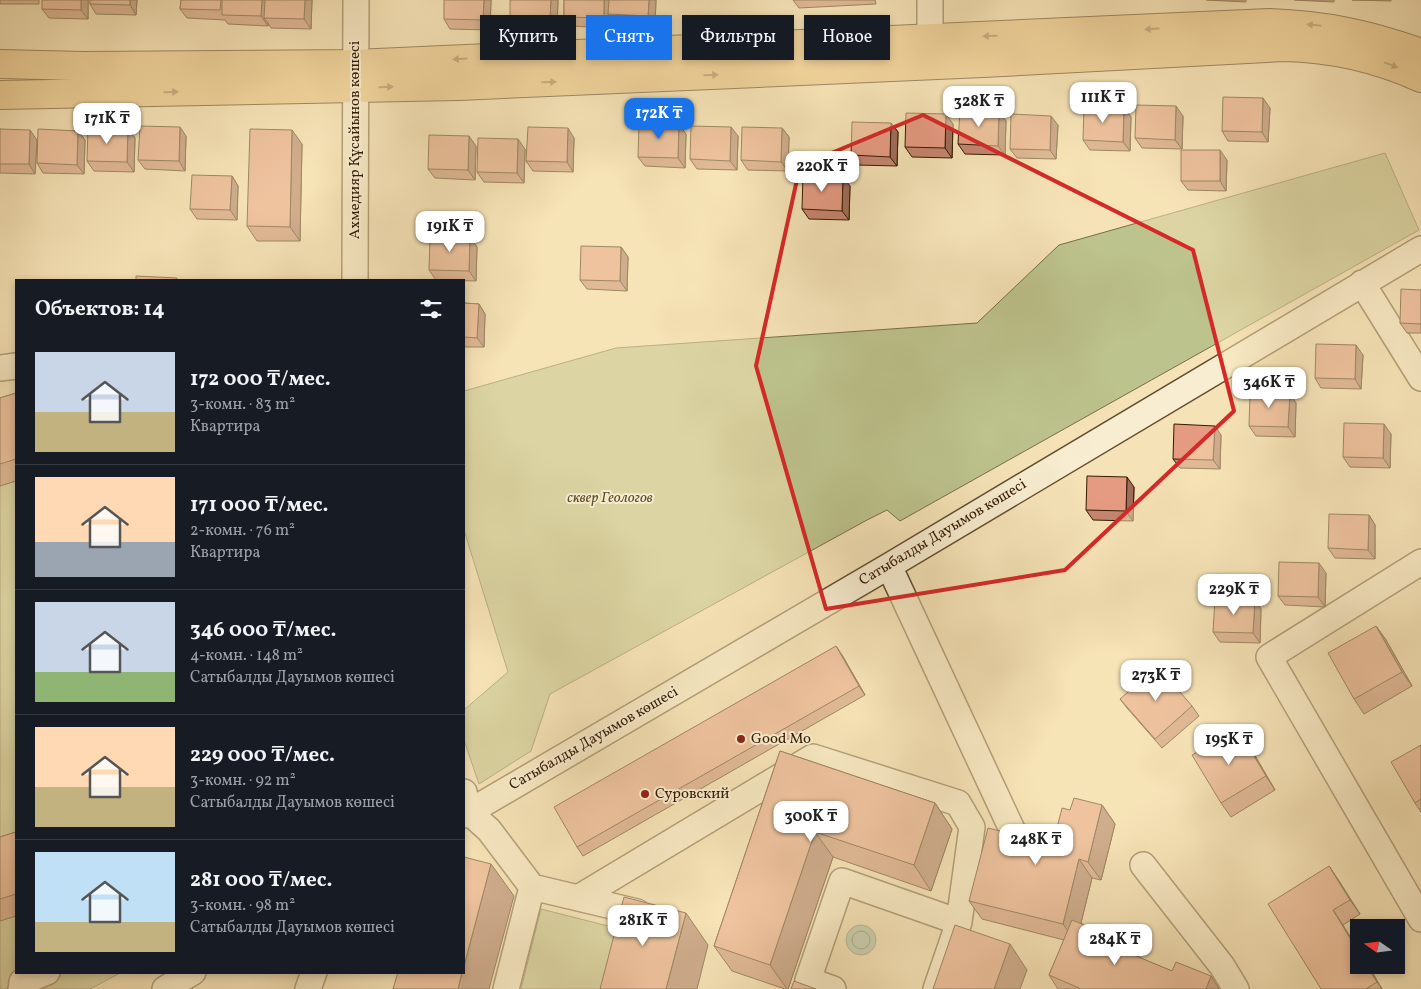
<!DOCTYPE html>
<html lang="ru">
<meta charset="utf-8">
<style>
body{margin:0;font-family:Vollkorn,serif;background:#20242c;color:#f1f3f6;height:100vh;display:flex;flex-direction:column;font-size:19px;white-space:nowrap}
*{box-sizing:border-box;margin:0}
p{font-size:16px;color:#9ea1a6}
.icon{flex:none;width:28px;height:28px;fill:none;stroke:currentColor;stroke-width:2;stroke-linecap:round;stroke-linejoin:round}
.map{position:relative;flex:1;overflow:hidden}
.side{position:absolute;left:15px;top:279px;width:450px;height:695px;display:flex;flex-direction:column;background:#171b24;border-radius:0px;box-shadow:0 2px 8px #0003}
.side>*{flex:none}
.guide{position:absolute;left:480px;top:15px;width:475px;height:45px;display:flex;gap:10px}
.needle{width:32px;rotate:284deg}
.controls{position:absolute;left:1350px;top:919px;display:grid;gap:10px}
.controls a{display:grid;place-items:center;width:55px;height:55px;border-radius:0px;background:#171b24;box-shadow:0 2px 8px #0003;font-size:25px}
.price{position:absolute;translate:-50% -42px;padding:0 11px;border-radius:10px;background:#fff;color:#222;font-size:16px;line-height:32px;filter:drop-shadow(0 1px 2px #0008)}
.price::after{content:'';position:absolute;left:50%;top:30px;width:15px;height:11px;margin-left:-8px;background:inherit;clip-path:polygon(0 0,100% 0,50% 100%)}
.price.active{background:#1a73e8;color:#fff}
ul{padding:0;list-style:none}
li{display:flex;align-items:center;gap:15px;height:125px;padding:0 20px}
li+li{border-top:1px solid #363941}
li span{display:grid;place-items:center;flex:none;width:140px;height:100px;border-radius:0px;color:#555}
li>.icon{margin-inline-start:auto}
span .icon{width:60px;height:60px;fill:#fffc;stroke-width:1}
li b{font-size:21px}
h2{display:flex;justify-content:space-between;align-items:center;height:60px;padding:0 20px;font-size:21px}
.chip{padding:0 18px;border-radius:0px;background:#171b24;box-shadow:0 2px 8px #0003;font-size:18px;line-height:45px}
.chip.active{background:#1a73e8;color:#fff}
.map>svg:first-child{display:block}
.green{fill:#bdc38d;stroke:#786e46}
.water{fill:#9cbeae;stroke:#727c68}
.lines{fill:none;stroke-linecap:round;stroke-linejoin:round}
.shore{stroke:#686c57;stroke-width:1}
.minor-casing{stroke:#644c2e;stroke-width:28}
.major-casing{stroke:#341a00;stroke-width:30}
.minor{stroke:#f8edd0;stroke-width:25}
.major{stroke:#eac27c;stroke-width:28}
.wall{fill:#c58570;stroke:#341a00}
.shaded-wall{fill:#a06c5b;stroke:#341a00}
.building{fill:#e59b82;stroke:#341a00}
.oneway{fill:#8f6e3e}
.marked{fill:none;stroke:#d62828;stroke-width:4;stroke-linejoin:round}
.poi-dot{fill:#8f2418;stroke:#f8edd0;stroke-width:2}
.labels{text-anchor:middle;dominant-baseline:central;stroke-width:4;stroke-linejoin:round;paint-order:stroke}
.street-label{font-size:15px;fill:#341a00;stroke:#f8edd0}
.park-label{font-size:15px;font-style:italic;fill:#5d4d2a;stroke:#f8edd0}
.poi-label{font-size:15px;fill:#341a00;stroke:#f8edd0;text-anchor:start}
</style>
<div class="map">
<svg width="1421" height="989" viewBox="0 0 1421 989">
<rect width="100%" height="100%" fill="#f5e3b7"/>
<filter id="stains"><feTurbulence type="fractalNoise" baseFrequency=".004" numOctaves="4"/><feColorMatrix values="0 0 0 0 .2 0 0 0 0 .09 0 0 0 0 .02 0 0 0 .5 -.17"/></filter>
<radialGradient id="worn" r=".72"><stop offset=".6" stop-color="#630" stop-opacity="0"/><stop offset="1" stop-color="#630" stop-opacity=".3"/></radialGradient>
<!-- green -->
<path class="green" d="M1385,153L1419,230L900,521L887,510L867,520L550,694L531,751L479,784L464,740V710L508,672L464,530V391L616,348L977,323L1059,245Z
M16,415V972L120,973L90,989H0V420Z
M541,909L620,929L605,989H521Z"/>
<!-- water -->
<path class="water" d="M846 940a15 15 0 1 1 30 0a15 15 0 1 1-30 0Z"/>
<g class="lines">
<!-- shore -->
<path class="shore" d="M852 940a9 9 0 1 1 18 0a9 9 0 1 1-18 0Z"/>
<defs>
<path id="minor" d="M930,0V57
M355,280L356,0
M1362,283L1421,378
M0,368L16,366
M1421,562L1269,657L1421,919
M889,566L1015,836L1060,845
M464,792L469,812L489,830L532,887
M464,815L889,566L1421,249
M1143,865L1222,966L1236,989
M578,898L813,757L958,803L972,827L959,922L936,989
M21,989L22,982L47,972
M165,989L193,972
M308,989L314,972
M506,989L532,887L637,912L618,989
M833,989L808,980L842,881L959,922"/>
<path id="major" d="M0,64L84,66L355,64L1269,23C1324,25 1369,34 1421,53
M0,95L459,86L983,63L1284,47C1333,48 1377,58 1421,78"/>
</defs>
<!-- minor casing -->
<use href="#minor" class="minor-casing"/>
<!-- major casing -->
<use href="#major" class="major-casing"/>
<!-- minor -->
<use href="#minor" class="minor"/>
<!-- major -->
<use href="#major" class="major"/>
</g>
<!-- wall -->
<path class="wall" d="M0,0H39V4H0Z
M88,0V19L49,18L42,9Z
M90,0H137L136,15L96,14L90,4Z
M181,0H312L311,29L271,28L268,23V26L228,24L225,20L187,18L180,9Z
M491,0L490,30L450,29L444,19Z
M558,0L557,27L517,26L510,16Z
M564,0H656L655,25L615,24L611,18V28L570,26L564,17Z
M793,0H875L876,4L799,8Z
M1206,0H1246V2Z
M1294,0H1334V2Z
M1352,0H1391V1Z
M1124,108L1131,117L1130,151L1090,150L1083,140Z
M1270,108L1268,142L1228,141L1222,131Z
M999,112L1006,121L1005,155L965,154L958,144Z
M1183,116L1182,149L1142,148L1135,138Z
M891,123L898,132L897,166L857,165L851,155Z
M953,124L952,158L912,157L905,147Z
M1058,125L1056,159L1017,158L1010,149Z
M782,128L789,137L788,171L748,170L741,160Z
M0,129L37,140L35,174L0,173Z
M128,129L135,138L134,172L94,171L87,161Z
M78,131L85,140L84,174L43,173L37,163Z
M686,134L685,168L645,166L638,157Z
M186,136L185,171L145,169L138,160Z
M738,136L737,170L697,169L690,159Z
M574,138L573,172L533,171L526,161Z
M302,144L300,241H257L247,226Z
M476,146L475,180L435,178L428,169Z
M525,149L524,183L484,182L477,172Z
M1227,160L1226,191L1188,190L1181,181Z
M232,176L238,186L237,220L197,219L190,209Z
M850,186L849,220L809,219L802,209Z
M470,237L477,247L476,281L436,280L429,270Z
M621,247L628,257L627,291L587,289L580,280Z
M1421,290V333H1407L1400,323Z
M464,303L479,304L485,314L484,347H464Z
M1363,355L1361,389L1321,388L1315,378Z
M16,393V481L0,486V398Z
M1296,403L1295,437L1256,436L1249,426Z
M1391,434L1390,468L1350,467L1343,457Z
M1221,435L1220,469L1180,468L1173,459Z
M1134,487L1133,521L1093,520L1086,510Z
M1369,515L1375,525V559L1335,558L1328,548Z
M1326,573L1325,607L1285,605L1278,596Z
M1255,600L1261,609L1260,643L1220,642L1213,632Z
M1376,626L1386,640L1412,686L1364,714L1354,699Z
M842,655L865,695L583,856L577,847Z
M1120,699L1192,706L1199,716L1162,748L1127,708Z
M1247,742L1275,790L1231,817L1221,803Z
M1421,745V812L1415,803Z
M780,751L935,803L952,829L931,891L833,857L788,989H785L732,971L714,946Z
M1102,805L1115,824L1101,880L1092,878L1081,923L1118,949L1172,971L1219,989H1058L1049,975L1064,940L982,919L969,901L1053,844L1070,810Z
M16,832V916L0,921V837Z
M1329,866L1339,881L1360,914L1343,925L1359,965H1368L1382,989H1321Z"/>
<!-- shaded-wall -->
<path class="shaded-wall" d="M81,0H88V19L81,10Z
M130,0H137L136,15L130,5Z
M262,0H269L264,18L268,23V26L261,16Z
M305,0H312L311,29L304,19Z
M484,0H491L490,30L483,20Z
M551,0H558L557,27L550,18Z
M604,0H611L608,14L611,18V28L604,18Z
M649,0H656L655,25L648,16Z
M1263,98L1270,108L1268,142L1262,132Z
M1176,106L1183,116L1182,149L1175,140Z
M1124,108L1131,117L1130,151L1123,142Z
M999,112L1006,121L1005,155L998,146Z
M946,114L953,124L952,158L945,148Z
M1051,116L1058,125L1056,159L1050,150Z
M891,123L898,132L897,166L890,157Z
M679,124L686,134L685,168L678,158Z
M180,127L186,136L185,171L179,161Z
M731,127L738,136L737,170L730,161Z
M568,128L574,138L573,172L567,162Z
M782,128L789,137L788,171L781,162Z
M128,129L135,138L134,172L127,162Z
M30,130L37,140L35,174L29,164Z
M292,130L302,144L300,241L290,227Z
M78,131L85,140L84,174L77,165Z
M469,136L476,146L475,180L468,170Z
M518,139L525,149L524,183L517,173Z
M1220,150L1227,160L1226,191L1220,181Z
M232,176L238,186L237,220L230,210Z
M843,177L850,186L849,220L842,211Z
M470,237L477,247L476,281L469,271Z
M621,247L628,257L627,291L620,281Z
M479,304L485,314L484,347L477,338Z
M1356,345L1363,355L1361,389L1355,379Z
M1290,393L1296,403L1295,437L1288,427Z
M1384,424L1391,434L1390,468L1383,458Z
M1215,426L1221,435L1220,469L1213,460Z
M1127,477L1134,487L1133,521L1126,511Z
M1369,515L1375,525V559L1368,550Z
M1319,563L1326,573L1325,607L1318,597Z
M1255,600L1261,609L1260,643L1253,633Z
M1376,626L1386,640L1412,686L1402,672Z
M836,646L842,655L865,695L859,686Z
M1237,728L1247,742L1275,790L1266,776Z
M935,803L952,829L931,891L914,865Z
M1102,805L1115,824L1101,880L1088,862Z
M815,832L833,857L788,989H787L770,965Z
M1079,859L1092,878L1076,943L1063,924Z
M491,864L514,896L489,989H458L462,972H464V966Z
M1329,866L1339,881L1360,914L1350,900Z
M1333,910L1343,925L1359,951V953Z
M686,913L708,945L697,989H666Z
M1109,935L1121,953L1105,943Z
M1010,944L1027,970L1020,989H994Z
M1366,965H1368L1382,989L1377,982Z
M1211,976L1219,989H1206Z"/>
<!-- building -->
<path class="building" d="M42,0H81V10L42,9Z
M90,0H130V5L90,4Z
M181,0H221L220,10L180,9Z
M222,0H262L261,16L222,15Z
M265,0H305L304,19L264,18Z
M444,0H484L483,20L444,19Z
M510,0H551L550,18L510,16Z
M564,0H604V18L564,17Z
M609,0H649L648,16L608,14Z
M1223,97L1263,98L1262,132L1222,131Z
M1136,105L1176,106L1175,140L1135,138Z
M1084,106L1124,108L1123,142L1083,140Z
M960,110L999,112L998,146L958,144Z
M906,113L946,114L945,148L905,147Z
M1011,114L1051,116L1050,150L1010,149Z
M852,122L891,123L890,157L851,155Z
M639,123L679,124L678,158L638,157Z
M140,126L180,127L179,161L138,160Z
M691,126L731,127L730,161L690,159Z
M88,127L128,129L127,162L87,161Z
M528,127L568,128L567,162L526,161Z
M742,127L782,128L781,162L741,160Z
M0,129L30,130L29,164H0Z
M38,129L78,131L77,165L37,163Z
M250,129L292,130L290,227L247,226Z
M429,135L469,136L468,170L428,169Z
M478,138L518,139L517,173L477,172Z
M1181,150H1220V181H1181Z
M192,175L232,176L230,210L190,209Z
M803,175L843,177L842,211L802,209Z
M430,236L470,237L469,271L429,270Z
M581,246L621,247L620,281L580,280Z
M136,276L177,278V280H136Z
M1401,289L1421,290V324L1400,323Z
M464,303L479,304L477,338L464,337Z
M1316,344L1356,345L1355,379L1315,378Z
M1250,392L1290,393L1288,427L1249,426Z
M16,393V459L0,464V398Z
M1344,423L1384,424L1383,458L1343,457Z
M1174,424L1215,426L1213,460L1173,459Z
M1087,476L1127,477L1126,511L1086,510Z
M1329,514L1369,515L1368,550L1328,548Z
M1279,562L1319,563L1318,597L1278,596Z
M1215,598L1255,600L1253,633L1213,632Z
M1376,626L1402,672L1354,699L1328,653Z
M836,646L859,686L577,847L554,807Z
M1158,666L1192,706L1155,739L1120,699Z
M1237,728L1266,776L1221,803L1192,755Z
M1421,745V799L1415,803L1391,762Z
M780,751L935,803L914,865L815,832L770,965L714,946Z
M1074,798L1102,805L1088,862L1079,859L1063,924L969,901L988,828L1053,844L1062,808L1070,810Z
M16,832V894L0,899V837Z
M464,857L491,864L464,966Z
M1329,866L1350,900L1333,910L1359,953V965H1366L1377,982L1366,989H1321L1268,904Z
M624,897L686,913L666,989H600Z
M1072,920L1109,935L1105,943L1172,971L1176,962L1211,976L1206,989H1079V988L1049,975Z
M955,925L1010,944L994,989H933Z
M398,972H462L458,989H393Z
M794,981L816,989H791Z"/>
<!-- one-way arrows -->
<defs><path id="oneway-solid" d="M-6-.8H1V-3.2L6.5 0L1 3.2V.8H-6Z" transform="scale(1.25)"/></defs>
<g class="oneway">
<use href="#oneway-solid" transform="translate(1314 25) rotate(-174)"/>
<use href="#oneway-solid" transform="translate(1152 29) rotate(177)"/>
<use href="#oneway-solid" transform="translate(990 36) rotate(178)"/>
<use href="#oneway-solid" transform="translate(460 59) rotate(177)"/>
<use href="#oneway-solid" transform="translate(1391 65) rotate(20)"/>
<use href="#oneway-solid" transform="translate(711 75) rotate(-2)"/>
<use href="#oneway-solid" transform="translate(549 82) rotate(-2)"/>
<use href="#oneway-solid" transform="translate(386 87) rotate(-1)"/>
<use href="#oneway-solid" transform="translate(171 92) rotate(-1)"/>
</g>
<!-- marked area -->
<path d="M0 0H1421V989H0ZM923,115L1193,250L1234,411L1065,570L826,609L756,366L800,166Z" fill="#f5e3b7" fill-opacity=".55" fill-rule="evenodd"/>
<path class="marked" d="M923,115L1193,250L1234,411L1065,570L826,609L756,366L800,166Z"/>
<!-- markers -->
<g class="poi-dot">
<circle cx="741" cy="739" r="5"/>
<circle cx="645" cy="794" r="5"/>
</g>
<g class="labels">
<!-- street labels -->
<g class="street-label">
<text transform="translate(355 140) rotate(-90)">Ахмедияр Құсайынов көшесі</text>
<text transform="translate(943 533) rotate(-31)">Сатыбалды Дауымов көшесі</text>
<text transform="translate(594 739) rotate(-30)">Сатыбалды Дауымов көшесі</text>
</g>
<!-- park labels -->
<g class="park-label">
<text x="610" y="498">сквер Геологов</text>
</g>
<!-- poi labels -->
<g class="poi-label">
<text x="751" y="739">Good Mo</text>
<text x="655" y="794">Суровский</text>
</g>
</g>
<rect width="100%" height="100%" filter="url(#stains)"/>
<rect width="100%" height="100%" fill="url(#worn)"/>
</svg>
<div class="controls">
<a><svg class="needle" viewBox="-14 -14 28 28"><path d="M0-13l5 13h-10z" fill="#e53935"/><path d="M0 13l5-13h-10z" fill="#9ea1a6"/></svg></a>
</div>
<b class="price" style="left:1103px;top:124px">111K ₸</b>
<b class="price" style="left:979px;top:128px">328K ₸</b>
<b class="price active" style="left:659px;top:140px">172K ₸</b>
<b class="price" style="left:107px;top:145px">171K ₸</b>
<b class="price" style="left:822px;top:193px">220K ₸</b>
<b class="price" style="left:450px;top:253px">191K ₸</b>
<b class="price" style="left:1269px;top:409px">346K ₸</b>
<b class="price" style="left:1234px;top:616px">229K ₸</b>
<b class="price" style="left:1156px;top:702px">273K ₸</b>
<b class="price" style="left:1229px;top:766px">195K ₸</b>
<b class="price" style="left:811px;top:843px">300K ₸</b>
<b class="price" style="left:1036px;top:866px">248K ₸</b>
<b class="price" style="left:643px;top:947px">281K ₸</b>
<b class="price" style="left:1115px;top:966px">284K ₸</b>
<div class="guide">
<a class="chip">Купить</a>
<a class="chip active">Снять</a>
<a class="chip">Фильтры</a>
<a class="chip">Новое</a>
</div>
<section class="side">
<h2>Объектов: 14<svg class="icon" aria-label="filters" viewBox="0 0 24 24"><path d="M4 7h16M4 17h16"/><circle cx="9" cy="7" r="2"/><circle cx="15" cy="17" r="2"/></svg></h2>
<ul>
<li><span style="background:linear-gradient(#c9d6e8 60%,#c2b280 0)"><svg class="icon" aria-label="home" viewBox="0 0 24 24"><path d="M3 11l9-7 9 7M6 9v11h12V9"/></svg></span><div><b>172 000 ₸/мес.</b><p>3-комн. · 83 m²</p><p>Квартира</p></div></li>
<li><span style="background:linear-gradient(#ffd9b3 65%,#9aa5b1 0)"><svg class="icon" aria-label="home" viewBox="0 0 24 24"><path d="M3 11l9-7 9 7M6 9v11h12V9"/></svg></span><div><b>171 000 ₸/мес.</b><p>2-комн. · 76 m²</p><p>Квартира</p></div></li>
<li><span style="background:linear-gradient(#c9d6e8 70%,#8fb573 0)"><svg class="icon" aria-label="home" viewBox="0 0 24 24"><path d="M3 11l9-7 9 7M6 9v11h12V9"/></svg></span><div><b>346 000 ₸/мес.</b><p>4-комн. · 148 m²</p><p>Сатыбалды Дауымов көшесі</p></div></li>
<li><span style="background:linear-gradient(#ffd9b3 60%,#c2b280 0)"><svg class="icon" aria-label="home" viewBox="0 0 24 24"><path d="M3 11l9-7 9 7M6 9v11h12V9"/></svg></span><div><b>229 000 ₸/мес.</b><p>3-комн. · 92 m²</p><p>Сатыбалды Дауымов көшесі</p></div></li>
<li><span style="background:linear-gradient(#bfe0f5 70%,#c2b280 0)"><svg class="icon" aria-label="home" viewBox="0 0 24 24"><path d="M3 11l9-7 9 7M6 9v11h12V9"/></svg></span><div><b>281 000 ₸/мес.</b><p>3-комн. · 98 m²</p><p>Сатыбалды Дауымов көшесі</p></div></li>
</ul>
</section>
</div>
